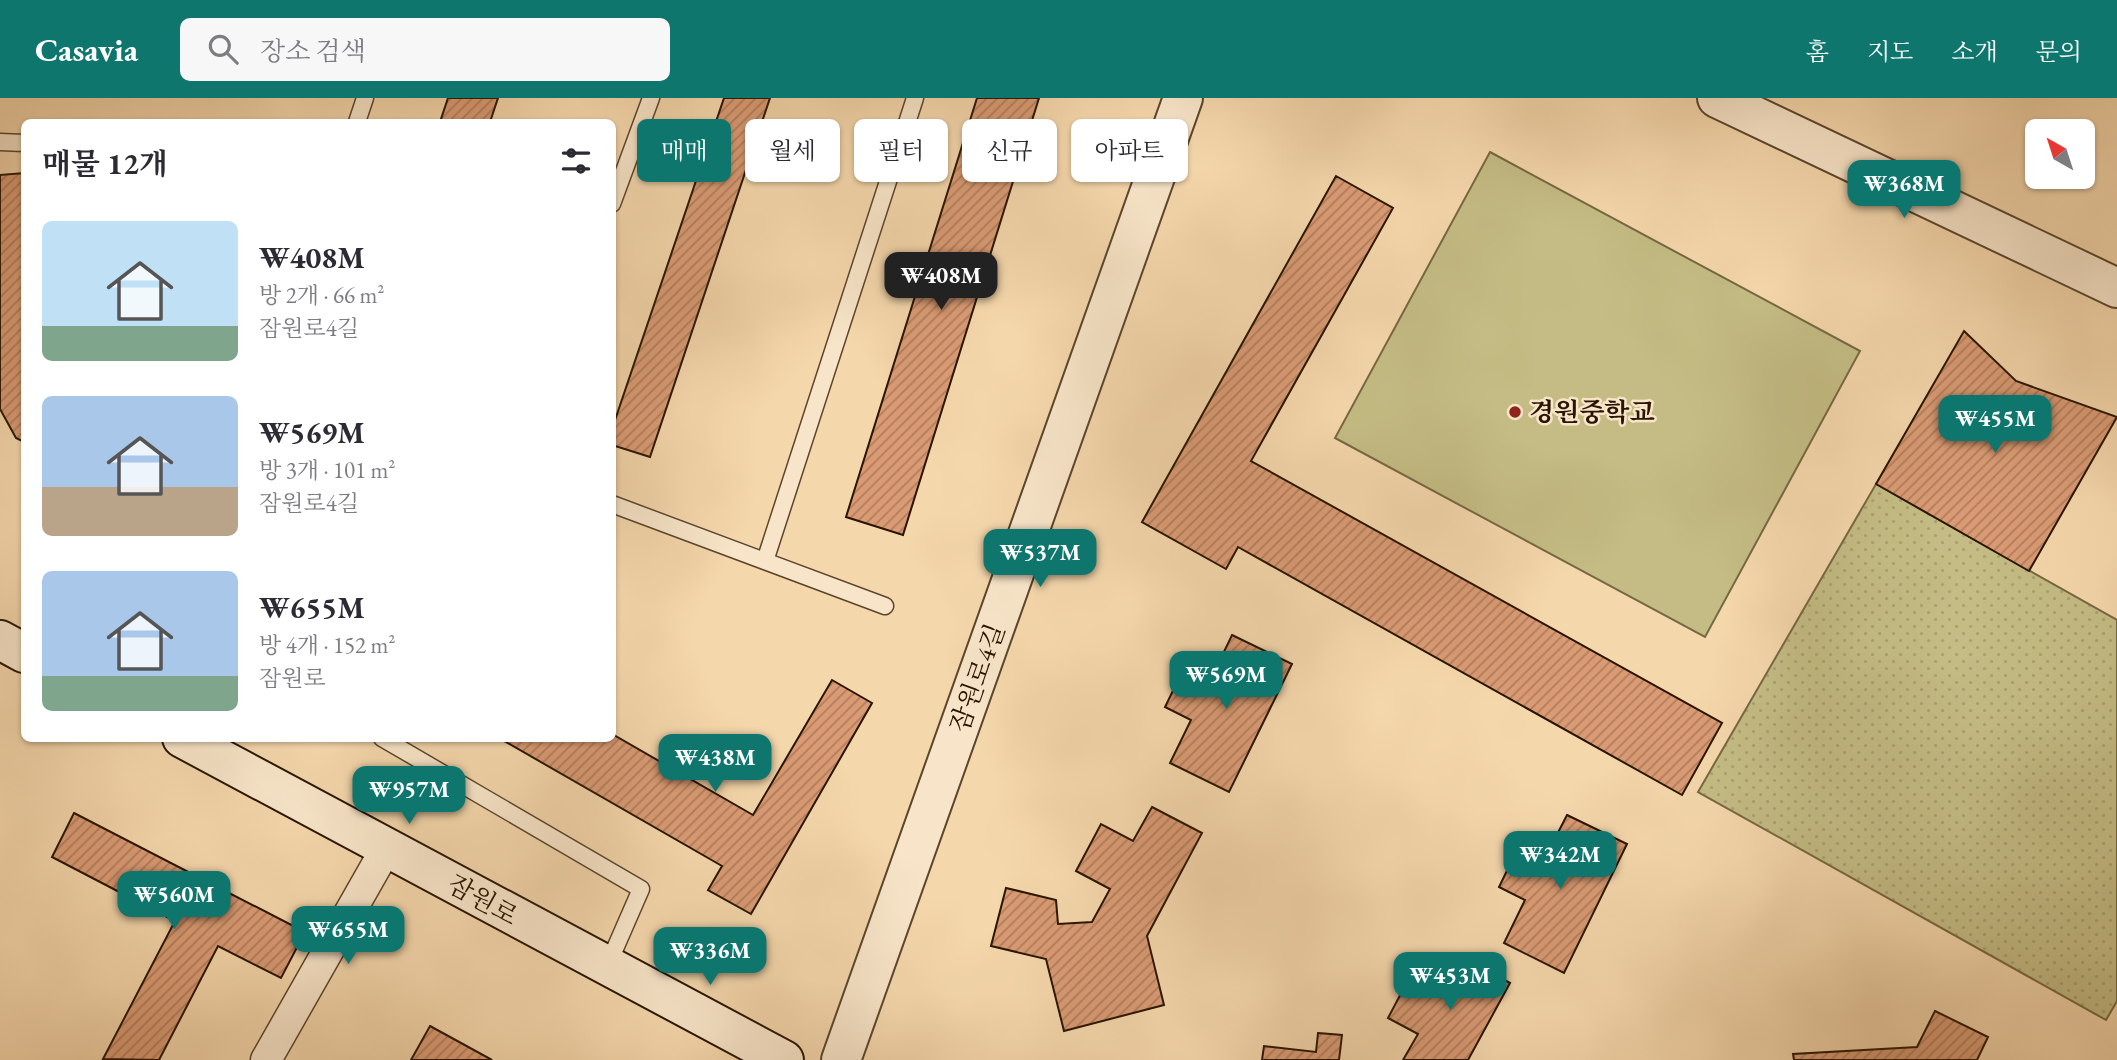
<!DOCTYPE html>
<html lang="ko">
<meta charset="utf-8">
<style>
body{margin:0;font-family:"EB Garamond","Noto Serif KR",serif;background:#f7f7f7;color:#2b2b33;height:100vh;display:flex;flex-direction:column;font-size:26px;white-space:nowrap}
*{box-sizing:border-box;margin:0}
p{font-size:23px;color:#7c7c81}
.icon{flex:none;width:38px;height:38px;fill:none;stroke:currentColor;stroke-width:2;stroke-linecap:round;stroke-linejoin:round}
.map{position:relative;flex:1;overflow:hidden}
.panel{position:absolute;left:21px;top:21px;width:595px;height:623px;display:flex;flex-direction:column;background:#fff;border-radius:10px;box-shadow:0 2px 5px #0004}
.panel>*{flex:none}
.hud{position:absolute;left:637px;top:21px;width:665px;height:63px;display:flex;gap:14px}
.needle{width:46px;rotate:321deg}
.fabs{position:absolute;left:2025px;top:21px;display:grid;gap:14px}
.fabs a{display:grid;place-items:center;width:70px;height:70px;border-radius:10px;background:#fff;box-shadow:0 2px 5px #0004;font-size:35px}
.price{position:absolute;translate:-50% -60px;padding:0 16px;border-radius:14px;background:#0f766e;color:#fff;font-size:23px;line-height:46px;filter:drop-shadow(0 2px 4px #0008)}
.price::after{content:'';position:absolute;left:50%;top:42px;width:21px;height:16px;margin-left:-10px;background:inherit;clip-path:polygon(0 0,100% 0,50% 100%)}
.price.current{background:#222;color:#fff}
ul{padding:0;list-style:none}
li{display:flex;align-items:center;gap:21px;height:175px;padding:0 21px}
li span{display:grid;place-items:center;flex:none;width:196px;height:140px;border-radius:10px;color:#555}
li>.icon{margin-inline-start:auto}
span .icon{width:84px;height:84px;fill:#fffc;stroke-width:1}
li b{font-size:30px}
h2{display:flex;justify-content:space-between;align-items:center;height:84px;padding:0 21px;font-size:30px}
.chip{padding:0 24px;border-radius:10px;background:#fff;box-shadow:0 2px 5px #0004;font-size:24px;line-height:63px}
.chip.current{background:#0f766e;color:#fff}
header{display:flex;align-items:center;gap:42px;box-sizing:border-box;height:98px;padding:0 35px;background:#0f766e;color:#fff}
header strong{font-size:33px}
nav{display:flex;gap:38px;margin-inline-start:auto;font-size:24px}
.search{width:490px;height:63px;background:#f7f7f7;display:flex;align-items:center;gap:18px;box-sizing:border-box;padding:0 24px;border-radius:10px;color:#7c7c81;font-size:26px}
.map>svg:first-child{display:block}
.grass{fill:url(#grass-dots);stroke:#766842;stroke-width:2}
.park{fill:#c4bc84;stroke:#766842;stroke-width:2}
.building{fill:url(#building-hatch);stroke:#281401;stroke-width:2}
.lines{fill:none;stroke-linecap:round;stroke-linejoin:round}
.service-casing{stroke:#5b452c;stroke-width:19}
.minor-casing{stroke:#5b452c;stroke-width:33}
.tertiary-casing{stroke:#5b452c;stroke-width:42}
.secondary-casing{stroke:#281401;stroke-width:42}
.service{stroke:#f8e5c9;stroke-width:16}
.minor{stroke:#f8e5c9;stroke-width:30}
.tertiary{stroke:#f8e5c9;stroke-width:38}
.secondary{stroke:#f8e5c9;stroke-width:38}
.poi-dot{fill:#8f2418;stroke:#f8e5c9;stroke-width:2.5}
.labels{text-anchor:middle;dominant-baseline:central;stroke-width:5;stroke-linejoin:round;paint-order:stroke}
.poi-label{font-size:26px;font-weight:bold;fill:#281401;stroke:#f8e5c9;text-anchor:start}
.street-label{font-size:26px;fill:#281401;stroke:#f8e5c9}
</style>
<header>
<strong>Casavia</strong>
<div class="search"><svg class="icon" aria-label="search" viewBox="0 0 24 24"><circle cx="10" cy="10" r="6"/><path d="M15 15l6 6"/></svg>장소 검색</div>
<nav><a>홈</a><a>지도</a><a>소개</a><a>문의</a></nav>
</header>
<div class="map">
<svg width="2117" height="962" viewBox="0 0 2117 962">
<defs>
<pattern id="grass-dots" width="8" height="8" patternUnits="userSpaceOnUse" patternTransform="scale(1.75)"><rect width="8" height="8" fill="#c4bc84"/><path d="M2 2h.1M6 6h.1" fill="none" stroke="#a8a170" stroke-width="1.8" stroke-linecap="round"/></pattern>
<pattern id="building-hatch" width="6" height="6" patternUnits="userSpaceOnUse" patternTransform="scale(1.75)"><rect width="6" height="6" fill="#da9b74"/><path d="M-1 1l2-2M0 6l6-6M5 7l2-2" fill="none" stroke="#b17d5d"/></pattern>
</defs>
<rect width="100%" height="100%" fill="#f5d7ac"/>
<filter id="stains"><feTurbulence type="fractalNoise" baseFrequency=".00286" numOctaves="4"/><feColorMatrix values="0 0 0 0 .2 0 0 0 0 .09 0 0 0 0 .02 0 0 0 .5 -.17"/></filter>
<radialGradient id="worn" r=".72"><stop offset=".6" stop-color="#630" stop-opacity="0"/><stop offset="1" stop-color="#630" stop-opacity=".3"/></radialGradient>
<!-- grass -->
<path class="grass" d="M1876,386L2117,522V903L2106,922L1698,694Z"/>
<!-- park -->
<path class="park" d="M1490,54L1860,253L1705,539L1335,340Z"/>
<!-- building -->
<path class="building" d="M448,0H498L490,24H440Z
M724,0H770L650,359L612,347V331Z
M977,0H1039L903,437L846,419Z
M24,75V344L16,340L0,311V77Z
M1336,78L1393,110L1251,363L1722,625L1682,697L1238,449L1226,471L1142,424Z
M1964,233L2016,283L2117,319L2029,473L1876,386Z
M1232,537L1292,566L1229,694L1170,665L1191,622L1165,609L1185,568L1211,581Z
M832,582L872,605L751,816L708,792L722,768L499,640H612V636L753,717Z
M1152,709L1202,735L1147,838L1164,907L1064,933L1046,861L991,848L1006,790L1056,802L1058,826L1092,824L1110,791L1076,773L1101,726L1133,743Z
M74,715L305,834L281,880L218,848L159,962L103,961L175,823L52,759Z
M1567,717L1627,746L1564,875L1504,845L1525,802L1499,789L1519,748L1545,760Z
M1455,856L1510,885L1468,962H1403L1418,936L1388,920L1407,884L1432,898Z
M1935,913L1988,939L1977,962H1794L1793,956L1917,949Z
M430,928L492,962H411Z
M1318,935L1342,937L1339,962H1262L1264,948L1316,954Z"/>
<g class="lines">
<defs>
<path id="service" d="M357,24L365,0
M0,44L24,45
M612,106L651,0
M612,406L885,508
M765,463L915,0
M382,640L641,791L607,869"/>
<path id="minor" d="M266,962L387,749"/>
<path id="tertiary" d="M1717,0L2117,190
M841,962L1183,0"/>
<path id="secondary" d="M0,542L24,555
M182,640L784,962"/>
</defs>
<!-- service casing -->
<use href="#service" class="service-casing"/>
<!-- minor casing -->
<use href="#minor" class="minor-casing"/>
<!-- tertiary casing -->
<use href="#tertiary" class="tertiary-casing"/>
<!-- secondary casing -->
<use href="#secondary" class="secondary-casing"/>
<!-- service -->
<use href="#service" class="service"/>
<!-- minor -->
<use href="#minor" class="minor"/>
<!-- tertiary -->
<use href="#tertiary" class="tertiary"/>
<!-- secondary -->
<use href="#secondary" class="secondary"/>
</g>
<!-- markers -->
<circle class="poi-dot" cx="1515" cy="314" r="7"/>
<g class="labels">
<!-- poi labels -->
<g class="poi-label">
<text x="1529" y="314">경원중학교</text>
</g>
<!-- street labels -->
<g class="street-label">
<text transform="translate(977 580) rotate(-70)">잠원로4길</text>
<text transform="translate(483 802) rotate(29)">잠원로</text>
</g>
</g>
<rect width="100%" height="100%" filter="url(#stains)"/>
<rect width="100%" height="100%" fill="url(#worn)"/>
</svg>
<div class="fabs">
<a><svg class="needle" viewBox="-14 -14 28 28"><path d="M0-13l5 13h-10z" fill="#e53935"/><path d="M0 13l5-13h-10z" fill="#7c7c81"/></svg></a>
</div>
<b class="price" style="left:1904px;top:122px">₩368M</b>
<b class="price current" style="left:941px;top:214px">₩408M</b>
<b class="price" style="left:1995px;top:357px">₩455M</b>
<b class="price" style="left:1040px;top:491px">₩537M</b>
<b class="price" style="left:1226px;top:613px">₩569M</b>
<b class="price" style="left:715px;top:696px">₩438M</b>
<b class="price" style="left:409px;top:728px">₩957M</b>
<b class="price" style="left:1560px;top:793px">₩342M</b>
<b class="price" style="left:174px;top:833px">₩560M</b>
<b class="price" style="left:348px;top:868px">₩655M</b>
<b class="price" style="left:710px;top:889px">₩336M</b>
<b class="price" style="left:1450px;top:914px">₩453M</b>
<div class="hud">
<a class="chip current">매매</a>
<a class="chip">월세</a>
<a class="chip">필터</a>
<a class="chip">신규</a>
<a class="chip">아파트</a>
</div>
<section class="panel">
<h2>매물 12개<svg class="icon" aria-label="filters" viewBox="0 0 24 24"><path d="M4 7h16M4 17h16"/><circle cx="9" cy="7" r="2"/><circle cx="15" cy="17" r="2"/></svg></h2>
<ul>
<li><span style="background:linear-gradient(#bfe0f5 75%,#7fa58c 0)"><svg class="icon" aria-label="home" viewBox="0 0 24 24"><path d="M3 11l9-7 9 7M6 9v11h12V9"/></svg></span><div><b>₩408M</b><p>방 2개 · 66 m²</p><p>잠원로4길</p></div></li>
<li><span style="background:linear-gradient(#a9c7e8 65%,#b9a48a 0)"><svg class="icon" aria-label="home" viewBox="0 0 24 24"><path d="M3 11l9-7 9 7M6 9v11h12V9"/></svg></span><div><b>₩569M</b><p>방 3개 · 101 m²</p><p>잠원로4길</p></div></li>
<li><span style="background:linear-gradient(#a9c7e8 75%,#7fa58c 0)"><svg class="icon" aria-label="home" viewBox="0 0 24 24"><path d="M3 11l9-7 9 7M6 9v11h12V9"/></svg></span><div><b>₩655M</b><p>방 4개 · 152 m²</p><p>잠원로</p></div></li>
</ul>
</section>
</div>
